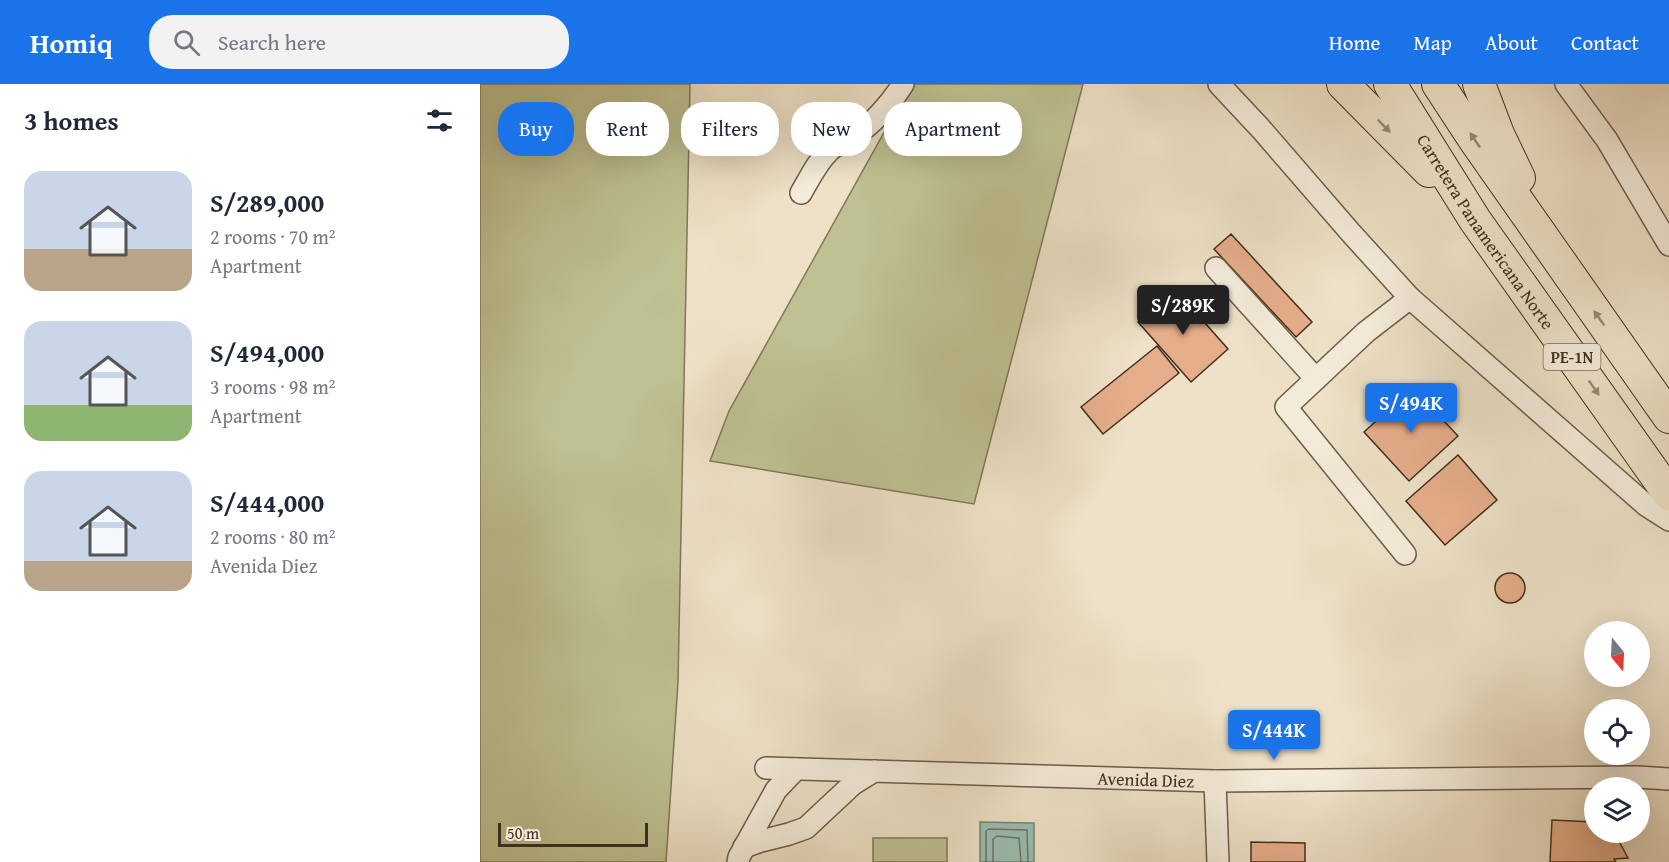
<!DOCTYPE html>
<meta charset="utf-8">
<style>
body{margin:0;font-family:"Gentium Book Plus",serif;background:#f2f2f3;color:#1f2937;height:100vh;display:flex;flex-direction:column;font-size:22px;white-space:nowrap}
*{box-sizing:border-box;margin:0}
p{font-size:20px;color:#747a83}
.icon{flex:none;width:33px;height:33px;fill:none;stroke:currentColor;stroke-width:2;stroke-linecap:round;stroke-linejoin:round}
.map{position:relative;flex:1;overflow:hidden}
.side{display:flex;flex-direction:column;background:#fff;width:480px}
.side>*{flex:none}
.top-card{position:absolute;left:18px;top:18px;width:570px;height:54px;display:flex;gap:12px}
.needle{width:39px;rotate:162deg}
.fabs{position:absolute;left:1104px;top:537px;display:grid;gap:12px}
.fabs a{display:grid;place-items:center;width:66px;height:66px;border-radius:50%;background:#fff;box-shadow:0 6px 24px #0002;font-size:30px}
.scale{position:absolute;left:18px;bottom:15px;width:150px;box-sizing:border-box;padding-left:6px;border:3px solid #402f1c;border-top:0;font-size:16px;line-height:21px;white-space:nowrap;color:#402f1c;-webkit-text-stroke:4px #f4ecdb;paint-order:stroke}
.price{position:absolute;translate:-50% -51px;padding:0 14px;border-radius:6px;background:#1a73e8;color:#fff;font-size:20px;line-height:39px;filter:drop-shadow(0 2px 3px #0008)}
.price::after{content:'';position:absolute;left:50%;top:36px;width:18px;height:14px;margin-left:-9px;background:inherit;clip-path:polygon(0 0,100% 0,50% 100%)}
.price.active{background:#222;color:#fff}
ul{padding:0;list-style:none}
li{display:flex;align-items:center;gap:18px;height:150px;padding:0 24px}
li span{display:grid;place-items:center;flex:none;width:168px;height:120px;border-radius:18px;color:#555}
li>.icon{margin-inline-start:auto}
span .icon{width:72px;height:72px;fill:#fffc;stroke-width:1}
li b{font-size:26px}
h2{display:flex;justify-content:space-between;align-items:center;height:72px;padding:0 24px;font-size:26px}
.tag{padding:0 21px;border-radius:24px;background:#fff;box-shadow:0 6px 24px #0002;font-size:21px;line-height:54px}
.tag.active{background:#1a73e8;color:#fff}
header{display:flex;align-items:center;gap:36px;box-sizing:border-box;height:84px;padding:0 30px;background:#1a73e8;color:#fff}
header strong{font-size:28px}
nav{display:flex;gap:33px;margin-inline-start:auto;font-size:21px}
.search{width:420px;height:54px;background:#f2f2f3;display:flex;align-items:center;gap:15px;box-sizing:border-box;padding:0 21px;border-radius:24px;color:#747a83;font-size:22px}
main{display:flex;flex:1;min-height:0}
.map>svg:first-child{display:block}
.green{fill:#bfc192;stroke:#807857;stroke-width:1.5}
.water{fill:#9abeb2;stroke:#768576;stroke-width:1.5}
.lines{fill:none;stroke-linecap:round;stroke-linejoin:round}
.shore{stroke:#6d7667;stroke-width:1.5}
.building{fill:#e6ad8a;stroke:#402f1c;stroke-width:1.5}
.minor-casing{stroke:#6c5c47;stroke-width:24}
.highway-casing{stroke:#402f1c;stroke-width:34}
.minor{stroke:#f4ecdb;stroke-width:21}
.highway{stroke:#eee1c7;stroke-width:32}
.oneway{fill:#978872}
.labels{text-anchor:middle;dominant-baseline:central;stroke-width:6;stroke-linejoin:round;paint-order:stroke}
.shield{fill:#f4ecdb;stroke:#766855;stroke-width:1.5}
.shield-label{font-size:16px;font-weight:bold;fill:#402f1c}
.street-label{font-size:18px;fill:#402f1c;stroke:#f4ecdb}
</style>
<header>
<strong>Homiq</strong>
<div class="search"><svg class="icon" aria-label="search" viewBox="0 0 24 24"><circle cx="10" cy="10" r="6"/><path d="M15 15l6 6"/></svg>Search here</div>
<nav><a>Home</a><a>Map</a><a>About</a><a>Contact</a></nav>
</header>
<main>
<section class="side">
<h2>3 homes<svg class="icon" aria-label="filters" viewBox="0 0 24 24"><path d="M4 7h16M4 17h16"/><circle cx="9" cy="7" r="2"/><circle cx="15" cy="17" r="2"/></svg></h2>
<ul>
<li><span style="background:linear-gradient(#c9d6e8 65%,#b9a48a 0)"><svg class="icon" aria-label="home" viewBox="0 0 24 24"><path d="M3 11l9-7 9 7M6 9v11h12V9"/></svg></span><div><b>S/289,000</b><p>2 rooms · 70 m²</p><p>Apartment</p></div></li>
<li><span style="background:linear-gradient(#c9d6e8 70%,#8fb573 0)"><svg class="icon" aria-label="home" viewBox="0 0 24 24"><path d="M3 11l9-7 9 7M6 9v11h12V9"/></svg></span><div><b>S/494,000</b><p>3 rooms · 98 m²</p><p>Apartment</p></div></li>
<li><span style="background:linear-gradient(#c9d6e8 75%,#b9a48a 0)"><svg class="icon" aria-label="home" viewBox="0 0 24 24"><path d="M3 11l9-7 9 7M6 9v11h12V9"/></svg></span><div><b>S/444,000</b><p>2 rooms · 80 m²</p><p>Avenida Diez</p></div></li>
</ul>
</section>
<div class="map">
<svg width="1189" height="778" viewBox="0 0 1189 778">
<rect width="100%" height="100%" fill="#eee1c7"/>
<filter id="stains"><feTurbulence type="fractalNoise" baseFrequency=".00333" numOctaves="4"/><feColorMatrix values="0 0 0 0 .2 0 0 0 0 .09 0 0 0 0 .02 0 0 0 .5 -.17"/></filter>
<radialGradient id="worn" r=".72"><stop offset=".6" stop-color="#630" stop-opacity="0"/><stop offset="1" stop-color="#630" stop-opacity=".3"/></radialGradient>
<!-- green -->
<path class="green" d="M0,0H210L198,598L186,778H0Z
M431,0H603L494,420L230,377L249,327Z
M393,754H467V778H393Z"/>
<!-- water -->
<path class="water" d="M500,738L554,739V778H500Z"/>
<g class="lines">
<!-- shore -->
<path class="shore" d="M506,778V747L509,745L547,746L548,778
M513,778V755L517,752L539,754L541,778"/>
</g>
<!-- building -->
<path class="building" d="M751,150L832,238L816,253L734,165Z
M695,205L748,265L711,298L658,238Z
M677,262L699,289L623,350L601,323Z
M933,304L978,352L929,397L884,348Z
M978,371L1017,416L965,461L926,417Z
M1015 504a15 15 0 1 1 30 0a15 15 0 1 1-30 0Z
M1072,736L1114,738V748H1134L1148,774L1134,775L1136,778H1070Z
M771,758L825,759V778H771Z"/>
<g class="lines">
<defs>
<g id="minor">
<path d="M739,0L781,45L871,149L930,214L1167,422L1189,436"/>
<path d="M1086,0L1127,56L1189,161"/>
<path d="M321,109C330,94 337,78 350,66C356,60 367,57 374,52C392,41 412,18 423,0"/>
<path d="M736,184L836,295"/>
<path d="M925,470L806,323L886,248L930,214"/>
<path id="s1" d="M286,684L735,697L1158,693L1189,695"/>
<path d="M735,697L738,778"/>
<path d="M264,763L281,757L309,750L326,744L373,700L394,687"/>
<path d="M258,778L259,773L296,706L316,685"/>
</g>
<g id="highway">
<path d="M863,0L949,87"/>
<path id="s2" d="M910,0L995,136L1189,410"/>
<path d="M958,0L994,55L1189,333"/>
<path d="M999,0L1018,50L1039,94"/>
</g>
</defs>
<!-- minor casing -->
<use href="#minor" class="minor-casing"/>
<!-- highway casing -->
<use href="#highway" class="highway-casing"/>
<!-- minor -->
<use href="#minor" class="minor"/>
<!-- highway -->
<use href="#highway" class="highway"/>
</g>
<!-- one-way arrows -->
<defs><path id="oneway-solid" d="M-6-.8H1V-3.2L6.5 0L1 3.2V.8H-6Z" transform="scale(1.5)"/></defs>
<g class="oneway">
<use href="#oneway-solid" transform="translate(904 42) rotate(46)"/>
<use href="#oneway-solid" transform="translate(995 56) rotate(-124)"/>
<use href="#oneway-solid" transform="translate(1119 234) rotate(-125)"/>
<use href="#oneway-solid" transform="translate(1114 304) rotate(55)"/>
</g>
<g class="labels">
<!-- shield labels -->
<rect class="shield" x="1063.5" y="260" width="57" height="26" rx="4.5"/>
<g class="shield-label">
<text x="1092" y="273">PE-1N</text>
</g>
<!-- street labels -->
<g class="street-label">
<text stroke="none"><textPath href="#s2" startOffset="176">Carretera Panamericana Norte</textPath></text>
<text stroke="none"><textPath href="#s1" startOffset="380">Avenida Diez</textPath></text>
</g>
</g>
<rect width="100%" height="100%" filter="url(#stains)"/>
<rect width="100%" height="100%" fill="url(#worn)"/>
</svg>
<div class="fabs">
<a><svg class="needle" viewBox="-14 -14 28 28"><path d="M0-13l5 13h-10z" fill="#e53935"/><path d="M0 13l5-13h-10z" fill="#747a83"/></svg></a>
<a><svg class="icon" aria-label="locate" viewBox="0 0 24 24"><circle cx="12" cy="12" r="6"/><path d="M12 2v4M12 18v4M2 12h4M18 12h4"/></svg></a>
<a><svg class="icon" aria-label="layers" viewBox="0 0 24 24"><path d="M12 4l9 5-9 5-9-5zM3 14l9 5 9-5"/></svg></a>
</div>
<div class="scale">50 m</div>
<b class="price active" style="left:703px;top:252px">S/289K</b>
<b class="price" style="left:931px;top:350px">S/494K</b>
<b class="price" style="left:794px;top:677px">S/444K</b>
<div class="top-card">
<a class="tag active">Buy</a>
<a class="tag">Rent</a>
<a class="tag">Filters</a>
<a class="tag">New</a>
<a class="tag">Apartment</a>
</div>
</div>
</main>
